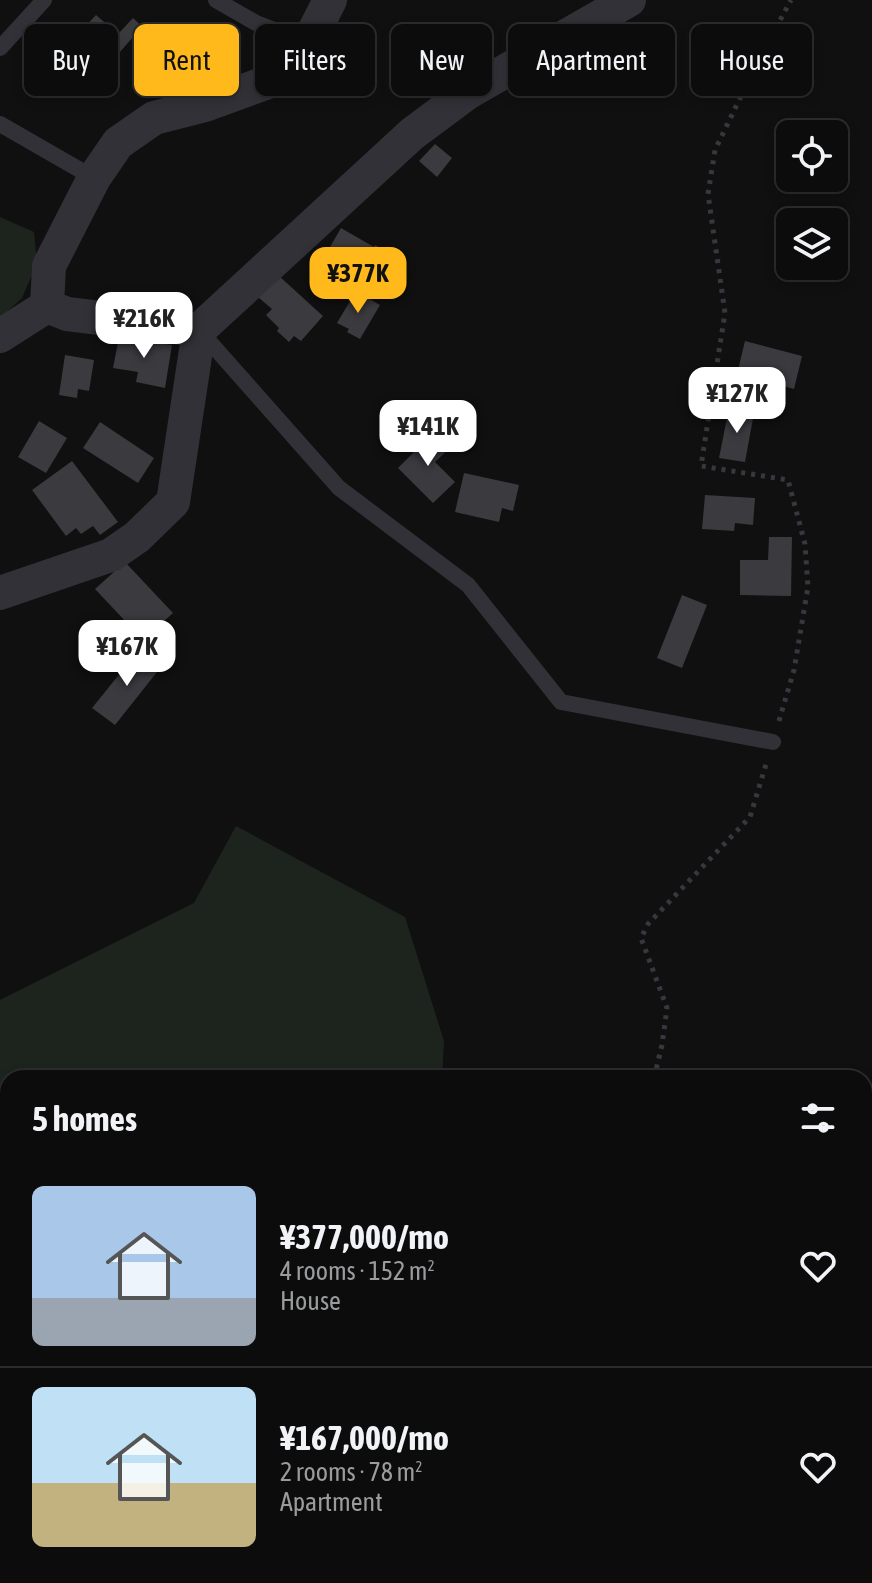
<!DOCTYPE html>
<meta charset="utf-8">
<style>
body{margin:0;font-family:"Asap Condensed",sans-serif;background:#151516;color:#f1f3f6;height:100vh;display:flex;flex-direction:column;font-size:30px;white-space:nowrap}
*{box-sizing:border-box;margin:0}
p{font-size:26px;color:#9a9b9d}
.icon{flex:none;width:44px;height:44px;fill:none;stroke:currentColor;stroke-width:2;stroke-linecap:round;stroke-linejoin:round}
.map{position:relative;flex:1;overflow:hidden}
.details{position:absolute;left:0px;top:1070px;width:872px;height:514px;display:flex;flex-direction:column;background:#0c0c0d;border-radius:24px 24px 0 0;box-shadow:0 4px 12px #0003,0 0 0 2px #2c2c2e}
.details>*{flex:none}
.hud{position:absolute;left:24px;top:24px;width:824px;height:72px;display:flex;gap:16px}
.controls{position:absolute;left:776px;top:120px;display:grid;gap:16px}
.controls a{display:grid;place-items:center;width:72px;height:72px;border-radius:12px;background:#0c0c0d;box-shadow:0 4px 12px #0003,0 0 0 2px #2c2c2e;font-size:40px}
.price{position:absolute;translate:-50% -68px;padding:0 18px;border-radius:16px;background:#fff;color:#222;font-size:26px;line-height:52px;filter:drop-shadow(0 2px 4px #0008)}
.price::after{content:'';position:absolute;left:50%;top:48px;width:24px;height:18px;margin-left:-12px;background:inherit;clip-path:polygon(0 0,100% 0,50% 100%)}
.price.on{background:#ffb91b;color:#111}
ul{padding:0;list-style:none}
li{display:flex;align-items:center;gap:24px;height:200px;padding:0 32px}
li+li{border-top:2px solid #2c2c2e}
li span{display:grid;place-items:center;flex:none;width:224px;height:160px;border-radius:12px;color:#555}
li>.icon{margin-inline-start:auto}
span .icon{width:96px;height:96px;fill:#fffc;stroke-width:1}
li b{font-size:34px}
h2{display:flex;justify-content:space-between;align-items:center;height:96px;padding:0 32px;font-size:34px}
.tag{padding:0 28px;border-radius:12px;background:#0c0c0d;box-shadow:0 4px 12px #0003,0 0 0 2px #2c2c2e;font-size:28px;line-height:72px}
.tag.on{background:#ffb91b;color:#111}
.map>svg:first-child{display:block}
.green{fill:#1c241d}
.building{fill:#3a3a3f}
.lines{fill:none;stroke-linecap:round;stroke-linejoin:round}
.path{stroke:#37383e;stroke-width:5;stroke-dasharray:4 6;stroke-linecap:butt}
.service{stroke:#313137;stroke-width:16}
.minor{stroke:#313137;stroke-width:34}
</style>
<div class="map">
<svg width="872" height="1583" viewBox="0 0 872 1583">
<rect width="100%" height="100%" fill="#101011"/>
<!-- green -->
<path class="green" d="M0,217L34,232L37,263L22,298L0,318Z
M236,826L405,917L444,1041L442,1078H8V1120L0,1119V1000L194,903Z
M125,1576H351V1583H122Z"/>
<!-- building -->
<path class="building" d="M96,15L118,34L133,18L150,34L142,43L134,36L119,53L110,44L98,56L76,36Z
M435,144L452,158L437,177L419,161Z
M341,228L374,247L375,245L398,258L378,292L360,281L358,283L346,276L347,273L323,259Z
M278,275L323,316L301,341L294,336L289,342L277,331L279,328L266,315L272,309L258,297Z
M356,291L380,305L360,339L347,332L349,329L337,323Z
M119,337L172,345L165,388L136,382L138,372L113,368Z
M745,341L802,356L794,389L737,374Z
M65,355L94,360L89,391L78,389L77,398L59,395Z
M729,408L754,413L745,462L719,458Z
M39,421L67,438L46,473L18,457Z
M100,422L154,458L138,483L83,448Z
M434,432L450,448L435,462L455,482L433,503L398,468Z
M72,461L118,522L100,535L93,526L81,534L76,528L66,536L32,490Z
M464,473L519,485L513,511L502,508L499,522L455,512Z
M705,495L755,498L753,525L735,523L734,531L702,529Z
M769,537H792L791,596L740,595V560H768Z
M125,562L173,613L143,640L95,589Z
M682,595L707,605L682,668L657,658Z
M139,650L161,667L115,725L92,708Z"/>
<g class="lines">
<!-- path -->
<path class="path" d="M779,721L794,670L808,587L805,544L788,480L701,466L725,313L708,194L715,150L758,61L791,0
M654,1078L662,1045L667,1008L641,938L648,924L750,817L767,761
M864,1467L872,1469
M628,1583L629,1576"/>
<!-- service -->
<path class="service" d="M216,0L256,23L307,43
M0,48L44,0
M0,124L94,178
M200,331L339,488L468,585L561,702L773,742
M0,1143H8"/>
<!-- minor -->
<path class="minor" d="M47,306L49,266L94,178L118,143L154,118L205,105L268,82L305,49L330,0
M47,306L67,314L199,330
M0,336L47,306
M0,593L111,555L137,537L173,502L199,330L412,134L467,93L629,0"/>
</g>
</svg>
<div class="controls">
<a><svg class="icon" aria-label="locate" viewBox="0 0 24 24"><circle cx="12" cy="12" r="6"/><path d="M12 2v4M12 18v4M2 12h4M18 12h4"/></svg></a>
<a><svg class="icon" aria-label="layers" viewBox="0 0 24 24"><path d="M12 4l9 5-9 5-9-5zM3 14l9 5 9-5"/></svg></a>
</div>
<b class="price on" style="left:358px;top:315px">¥377K</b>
<b class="price" style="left:144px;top:360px">¥216K</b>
<b class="price" style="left:737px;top:435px">¥127K</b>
<b class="price" style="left:428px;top:468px">¥141K</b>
<b class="price" style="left:127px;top:688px">¥167K</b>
<div class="hud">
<a class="tag">Buy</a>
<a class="tag on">Rent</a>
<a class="tag">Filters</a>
<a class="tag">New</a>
<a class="tag">Apartment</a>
<a class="tag">House</a>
</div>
<section class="details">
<h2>5 homes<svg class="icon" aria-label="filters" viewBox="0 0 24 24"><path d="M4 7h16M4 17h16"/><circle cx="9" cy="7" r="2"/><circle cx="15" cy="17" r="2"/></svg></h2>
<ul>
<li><span style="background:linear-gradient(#a9c7e8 70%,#9aa5b1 0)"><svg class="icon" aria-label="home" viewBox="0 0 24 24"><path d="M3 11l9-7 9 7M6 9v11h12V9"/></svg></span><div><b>¥377,000/mo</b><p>4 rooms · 152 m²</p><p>House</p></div><svg class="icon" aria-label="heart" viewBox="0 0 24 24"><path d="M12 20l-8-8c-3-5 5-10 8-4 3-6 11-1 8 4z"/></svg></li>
<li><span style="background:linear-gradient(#bfe0f5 60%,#c2b280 0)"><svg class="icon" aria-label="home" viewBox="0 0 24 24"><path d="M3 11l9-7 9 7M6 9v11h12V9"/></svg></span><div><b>¥167,000/mo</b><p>2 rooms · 78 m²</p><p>Apartment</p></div><svg class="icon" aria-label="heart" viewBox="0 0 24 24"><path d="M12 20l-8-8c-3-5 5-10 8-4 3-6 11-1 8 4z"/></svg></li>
</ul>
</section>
</div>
